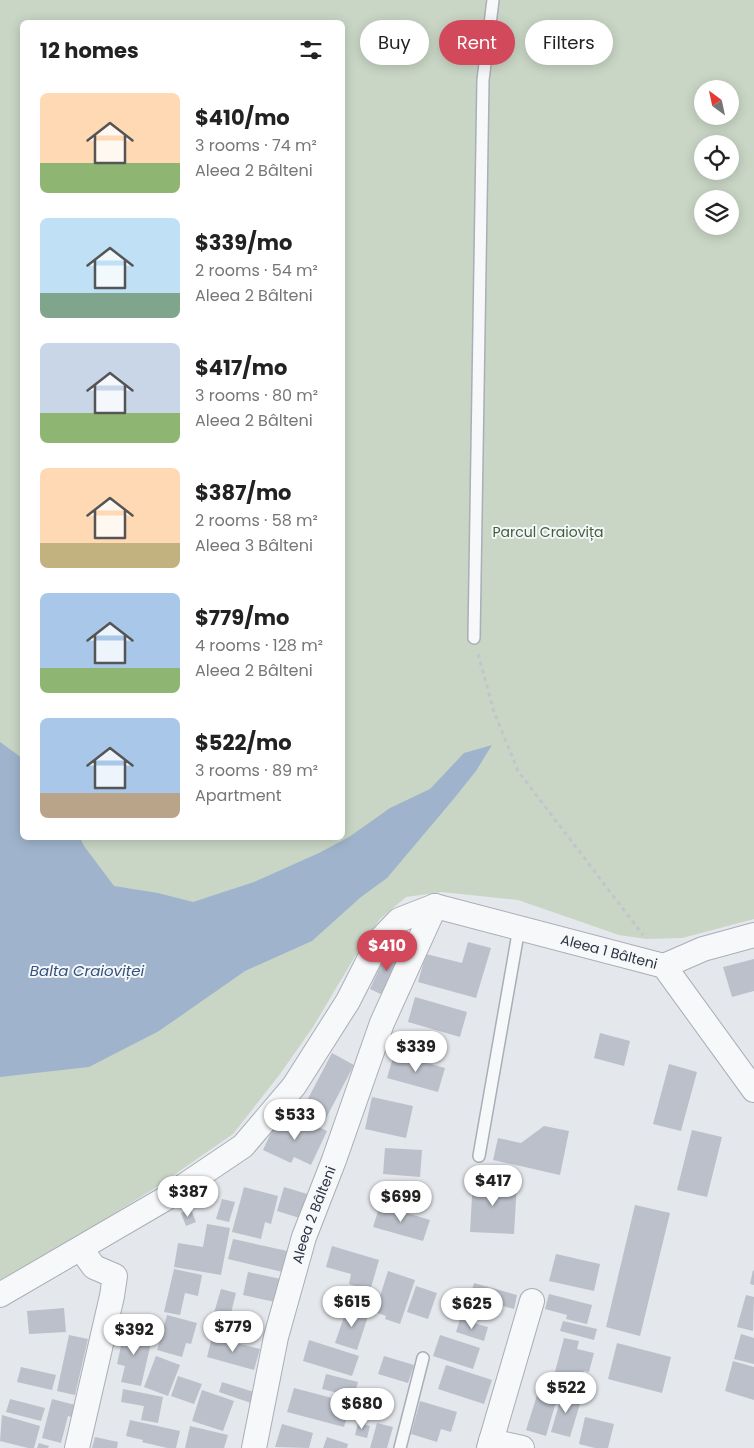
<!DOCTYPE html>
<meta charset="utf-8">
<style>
body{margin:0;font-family:Poppins,sans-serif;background:#f6f6f6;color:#222;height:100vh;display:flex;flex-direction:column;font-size:19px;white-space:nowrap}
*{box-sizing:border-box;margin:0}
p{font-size:16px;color:#767676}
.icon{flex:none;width:28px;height:28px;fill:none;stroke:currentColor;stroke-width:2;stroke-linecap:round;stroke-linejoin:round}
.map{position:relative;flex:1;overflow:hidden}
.side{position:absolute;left:20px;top:20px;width:325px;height:820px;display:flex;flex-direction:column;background:#fff;border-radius:8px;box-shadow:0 2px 12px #0003}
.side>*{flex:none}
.top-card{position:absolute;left:360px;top:20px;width:319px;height:45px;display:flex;gap:10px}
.needle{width:32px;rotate:327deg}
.tools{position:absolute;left:694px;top:80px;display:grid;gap:10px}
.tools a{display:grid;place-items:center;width:45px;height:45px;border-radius:50%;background:#fff;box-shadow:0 2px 12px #0003;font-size:25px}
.price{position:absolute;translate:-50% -42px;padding:0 11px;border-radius:18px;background:#fff;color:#222;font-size:16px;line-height:32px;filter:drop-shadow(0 1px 2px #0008)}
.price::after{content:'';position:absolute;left:50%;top:30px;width:15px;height:11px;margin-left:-8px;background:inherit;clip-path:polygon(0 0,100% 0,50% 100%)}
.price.on{background:#d1495b;color:#fff}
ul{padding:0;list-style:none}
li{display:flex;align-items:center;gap:15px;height:125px;padding:0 20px}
li span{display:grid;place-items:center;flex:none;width:140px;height:100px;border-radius:8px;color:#555}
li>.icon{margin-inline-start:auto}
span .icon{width:60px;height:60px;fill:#fffc;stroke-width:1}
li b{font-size:21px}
h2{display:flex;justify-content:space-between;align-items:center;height:60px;padding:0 20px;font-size:21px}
.pill{padding:0 18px;border-radius:22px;background:#fff;box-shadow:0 2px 12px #0003;font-size:18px;line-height:45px}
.pill.on{background:#d1495b;color:#fff}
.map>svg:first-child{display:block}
.green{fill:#c9d6c5;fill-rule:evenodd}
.water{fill:#9fb4cc}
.building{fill:#bbc0ca}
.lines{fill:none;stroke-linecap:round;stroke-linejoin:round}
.service-casing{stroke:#a9aeb7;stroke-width:14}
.minor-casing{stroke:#a9aeb7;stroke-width:26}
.path{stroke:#c2c5cb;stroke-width:3;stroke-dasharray:4 4;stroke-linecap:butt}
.service{stroke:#f7f8fa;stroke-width:11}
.minor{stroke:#f7f8fa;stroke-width:24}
.labels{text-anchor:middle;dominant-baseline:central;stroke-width:4;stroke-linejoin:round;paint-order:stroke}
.park-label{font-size:14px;fill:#3f6138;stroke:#f4f6f9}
.street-label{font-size:14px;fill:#2b3445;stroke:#f4f6f9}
.water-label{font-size:15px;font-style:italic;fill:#34527a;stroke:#f4f6f9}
</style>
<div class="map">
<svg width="754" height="1448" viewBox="0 0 754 1448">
<rect width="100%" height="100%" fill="#e4e7ec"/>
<!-- green -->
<path class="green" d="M0,0H754V919L682,938L646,939L619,935L518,900L442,892L406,897L380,919L357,953L313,1027L280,1074L233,1134L155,1188L76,1237L0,1280ZM22,22H342V838H22ZM702,89H730V116H702ZM702,144H730V171H702ZM702,199H730V226H702Z"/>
<!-- water -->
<path class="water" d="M0,742L22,758V838H80L84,846L114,886L158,893L193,902L254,882L319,853L349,837L390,808L430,789L464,753L492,745L476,771L452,801L387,878L361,897L312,941L245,971L159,1031L89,1067L0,1077Z"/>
<!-- building -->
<path class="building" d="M468,942L491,948L476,998L418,982L426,954L462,963Z
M388,949L404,956L385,996L370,989Z
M754,959V991L732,997L723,967Z
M415,997L467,1012L460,1037L408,1022Z
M600,1033L630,1041L624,1066L594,1058Z
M332,1053L354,1065L324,1122L302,1110Z
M394,1054L445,1068L438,1092L387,1078Z
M669,1064L697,1072L681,1131L653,1124Z
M372,1097L413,1106L406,1138L365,1129Z
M293,1115L327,1131L311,1165L294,1157L291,1163L263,1150L277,1120L288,1125Z
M544,1126L569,1131L560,1175L493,1160L498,1138L521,1143Z
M692,1130L722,1137L707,1197L677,1190Z
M385,1148L422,1150L420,1177L383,1174Z
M473,1179L517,1182L514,1234L470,1232Z
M244,1187L278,1196L271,1224L265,1222L261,1239L232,1232Z
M284,1187L314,1196L306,1220L277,1211Z
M222,1199L235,1202L229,1222L216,1219Z
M380,1205L430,1220L423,1241L373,1227Z
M635,1205L670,1213L640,1336L606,1327Z
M191,1209L196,1222L186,1226L181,1213Z
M207,1224L230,1228L221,1275L174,1267L178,1243L203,1247Z
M233,1239L292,1252L287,1273L228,1259Z
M332,1246L379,1260L370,1291L349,1284L351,1274L326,1267Z
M556,1254L600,1264L594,1291L549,1281Z
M174,1269L202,1275L198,1296L185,1293L180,1315L164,1312Z
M753,1270L754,1271V1285L750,1284Z
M388,1271L415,1280L400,1324L385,1319L386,1316L375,1312Z
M248,1272L286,1280L280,1303L243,1295Z
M474,1283L517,1295L514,1309L470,1297Z
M416,1286L437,1293L428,1319L407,1312Z
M221,1289L236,1293L230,1317L214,1313Z
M549,1294L592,1305L587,1324L566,1319L567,1315L545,1309Z
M746,1295L754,1297L753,1331L737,1327Z
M348,1305L369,1313L357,1350L335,1343Z
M64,1308L66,1332L29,1334L27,1311Z
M167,1315L197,1323L191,1344L186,1343L182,1357L157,1350Z
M216,1317L235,1322L232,1338L212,1333Z
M460,1319L488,1327L484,1341L456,1332Z
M563,1321L597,1329L594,1340L560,1331Z
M125,1328L153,1334L141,1386L121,1382L125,1366L117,1364Z
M741,1334L754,1338V1364L734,1359Z
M69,1335L88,1339L75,1395L57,1391Z
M440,1335L480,1348L473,1369L433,1356Z
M212,1337L260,1349L254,1370L207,1357Z
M564,1338L579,1341L577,1349L594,1353L589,1372L584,1371L580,1390L552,1383Z
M309,1340L359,1356L352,1376L303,1361Z
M617,1343L671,1357L662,1393L608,1379Z
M156,1356L180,1365L168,1396L144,1387Z
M384,1356L414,1365L408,1383L378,1374Z
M733,1361L754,1367V1400L725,1391Z
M446,1365L492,1380L484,1404L438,1389Z
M21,1367L56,1375L52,1390L17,1382Z
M326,1374L358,1382L354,1397L322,1389Z
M178,1376L202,1384L194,1404L171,1396Z
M222,1382L254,1392L251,1403L219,1392Z
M294,1388L351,1403L344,1427L287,1412Z
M123,1389L163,1397L158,1423L141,1420L144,1406L121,1402Z
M539,1389L558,1395L546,1436L526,1430Z
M202,1390L234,1401L223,1431L192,1421Z
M563,1391L582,1397L570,1437L551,1432Z
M10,1399L45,1408L41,1421L6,1412Z
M52,1399L83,1407L79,1419L68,1416L61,1443L42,1438Z
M420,1401L457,1412L451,1432L441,1429L437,1442L411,1434Z
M2,1415L40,1426L34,1448H28L0,1441Z
M585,1417L614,1424L608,1448H595L579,1444Z
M130,1420L180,1431L176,1448H167L142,1442L143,1440L126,1436Z
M358,1423L370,1426L367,1438L355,1435Z
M377,1423L393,1427L387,1448H370Z
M282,1424L313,1433L309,1448L275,1447Z
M190,1426L228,1435L224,1448H185Z
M95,1437L118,1442L117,1448H92Z
M327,1437L348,1444L347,1448H323Z
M39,1443L49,1446L48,1448H37Z"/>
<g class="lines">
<defs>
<path id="service" d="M474,638L483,80L493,0
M479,1156L519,928
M400,1448L423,1358"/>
<g id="minor">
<path id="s1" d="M435,906L664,966L754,1090"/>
<path d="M664,966L703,949L754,935"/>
<path d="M0,1295L163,1200L243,1146L294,1086L348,1001L378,942L399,920L435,906"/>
<path d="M491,1441L522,1448"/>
<path d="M77,1448L112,1296L115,1276L94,1267L81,1249"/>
<path id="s2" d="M254,1448L276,1337L304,1237L334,1160L382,1023L435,906"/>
<path d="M489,1448L532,1301"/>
</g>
</defs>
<!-- service casing -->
<use href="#service" class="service-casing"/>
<!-- minor casing -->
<use href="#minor" class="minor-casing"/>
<!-- path -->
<path class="path" d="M478,654L494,712L518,771L643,935"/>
<!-- service -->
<use href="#service" class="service"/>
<!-- minor -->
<use href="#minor" class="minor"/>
</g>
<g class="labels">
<!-- park labels -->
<g class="park-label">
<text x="548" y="532">Parcul Craiovița</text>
</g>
<!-- street labels -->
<g class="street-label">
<text stroke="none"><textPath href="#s1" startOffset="180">Aleea 1 Bâlteni</textPath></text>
<text stroke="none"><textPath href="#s2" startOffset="241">Aleea 2 Bâlteni</textPath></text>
</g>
<!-- water labels -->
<g class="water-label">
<text x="87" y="970">Balta Craioviței</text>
</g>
</g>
</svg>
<div class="tools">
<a><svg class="needle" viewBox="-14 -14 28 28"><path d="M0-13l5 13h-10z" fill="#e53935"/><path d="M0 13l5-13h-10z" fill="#767676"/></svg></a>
<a><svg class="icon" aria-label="locate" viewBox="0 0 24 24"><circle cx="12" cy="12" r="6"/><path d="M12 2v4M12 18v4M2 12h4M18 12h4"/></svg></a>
<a><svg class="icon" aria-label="layers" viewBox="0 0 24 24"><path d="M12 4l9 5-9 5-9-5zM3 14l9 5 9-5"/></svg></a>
</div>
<b class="price on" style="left:387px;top:972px">$410</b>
<b class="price" style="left:416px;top:1073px">$339</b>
<b class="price" style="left:295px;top:1141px">$533</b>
<b class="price" style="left:493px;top:1207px">$417</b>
<b class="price" style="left:188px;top:1218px">$387</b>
<b class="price" style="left:401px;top:1223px">$699</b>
<b class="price" style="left:352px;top:1328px">$615</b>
<b class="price" style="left:472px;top:1330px">$625</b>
<b class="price" style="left:233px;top:1353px">$779</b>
<b class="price" style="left:134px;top:1356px">$392</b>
<b class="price" style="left:566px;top:1414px">$522</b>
<b class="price" style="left:362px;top:1430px">$680</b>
<div class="top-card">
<a class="pill">Buy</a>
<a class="pill on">Rent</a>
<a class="pill">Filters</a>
</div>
<section class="side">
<h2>12 homes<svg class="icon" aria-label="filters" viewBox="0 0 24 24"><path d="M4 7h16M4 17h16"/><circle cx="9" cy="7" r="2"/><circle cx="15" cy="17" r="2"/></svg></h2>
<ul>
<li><span style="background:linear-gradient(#ffd9b3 70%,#8fb573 0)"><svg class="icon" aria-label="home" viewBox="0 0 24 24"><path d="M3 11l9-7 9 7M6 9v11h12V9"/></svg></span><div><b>$410/mo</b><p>3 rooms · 74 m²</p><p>Aleea 2 Bâlteni</p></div></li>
<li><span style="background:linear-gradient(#bfe0f5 75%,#7fa58c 0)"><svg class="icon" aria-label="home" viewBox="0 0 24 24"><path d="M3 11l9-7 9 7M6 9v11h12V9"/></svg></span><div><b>$339/mo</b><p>2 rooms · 54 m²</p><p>Aleea 2 Bâlteni</p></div></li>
<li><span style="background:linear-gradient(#c9d6e8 70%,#8fb573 0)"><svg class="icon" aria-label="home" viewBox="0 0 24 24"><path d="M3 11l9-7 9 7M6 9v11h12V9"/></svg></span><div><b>$417/mo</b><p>3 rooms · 80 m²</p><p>Aleea 2 Bâlteni</p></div></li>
<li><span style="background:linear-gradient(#ffd9b3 75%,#c2b280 0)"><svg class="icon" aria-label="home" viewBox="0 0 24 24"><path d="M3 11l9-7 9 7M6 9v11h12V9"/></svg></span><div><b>$387/mo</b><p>2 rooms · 58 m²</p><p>Aleea 3 Bâlteni</p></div></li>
<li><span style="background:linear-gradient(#a9c7e8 75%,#8fb573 0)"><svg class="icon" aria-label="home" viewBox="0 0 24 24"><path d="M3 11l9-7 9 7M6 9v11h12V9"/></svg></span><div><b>$779/mo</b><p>4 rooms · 128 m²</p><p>Aleea 2 Bâlteni</p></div></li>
<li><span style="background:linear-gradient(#a9c7e8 75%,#b9a48a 0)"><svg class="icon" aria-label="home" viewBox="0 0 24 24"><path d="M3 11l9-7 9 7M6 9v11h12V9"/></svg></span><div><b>$522/mo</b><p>3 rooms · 89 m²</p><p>Apartment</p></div></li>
</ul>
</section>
</div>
